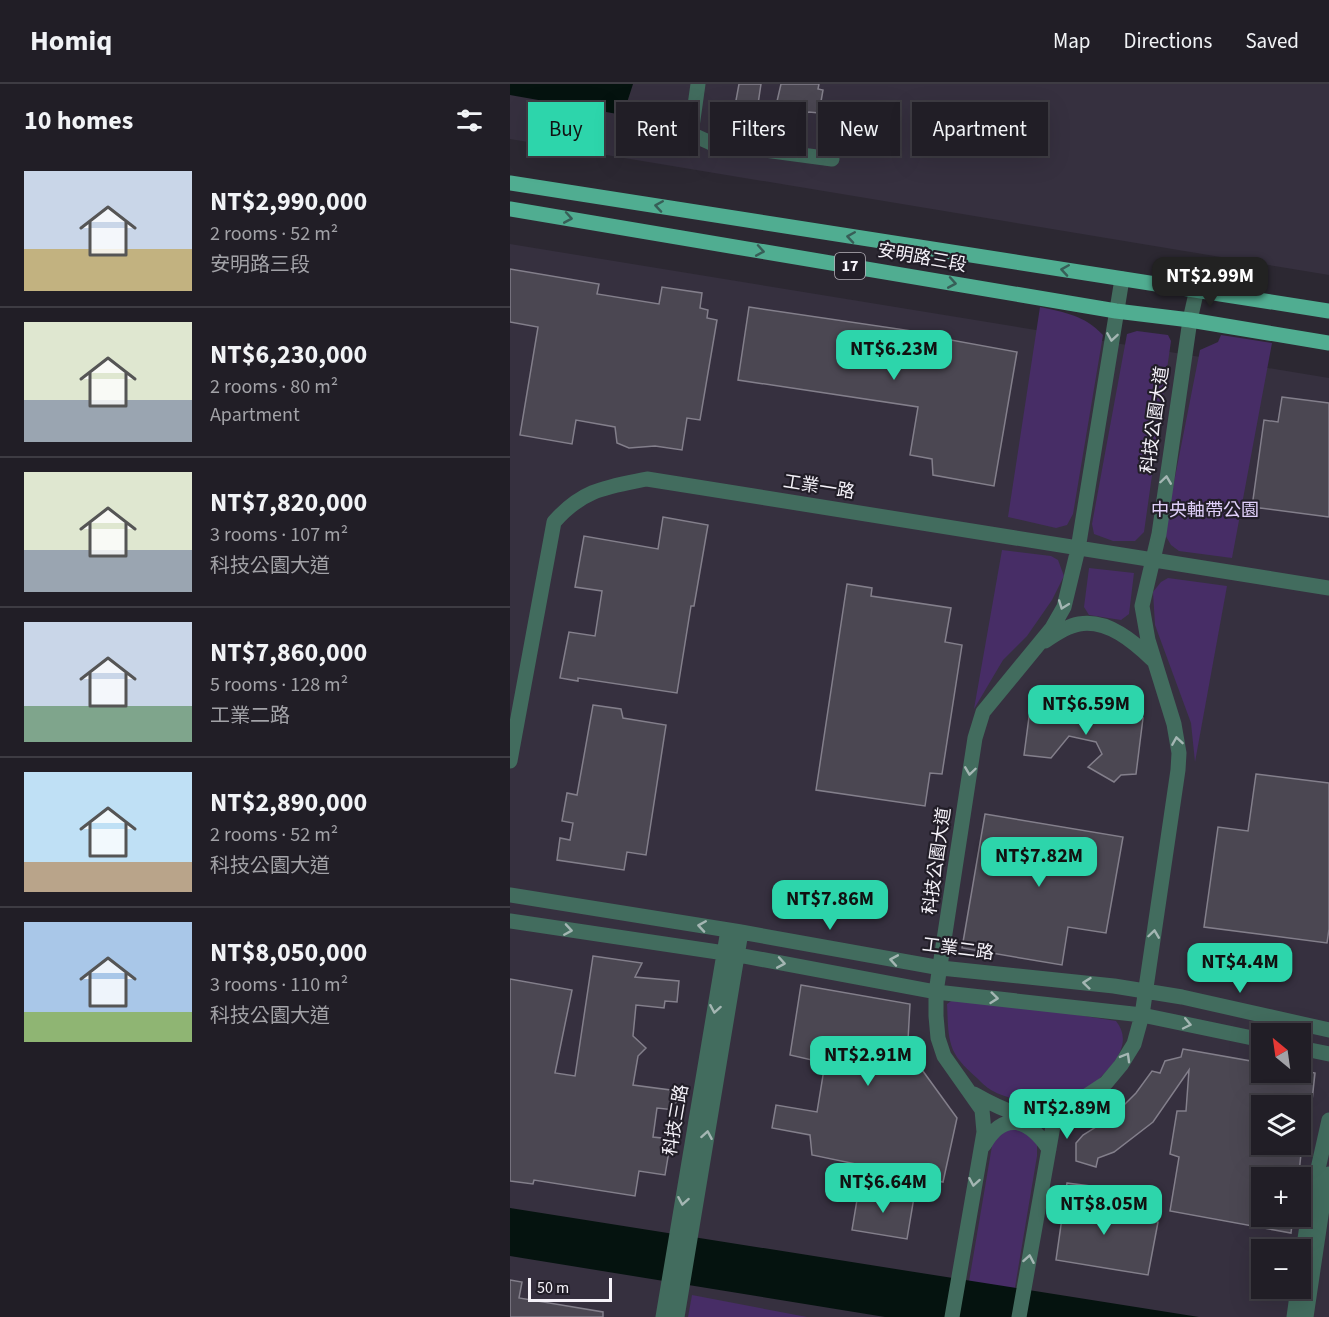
<!DOCTYPE html>
<meta charset="utf-8">
<style>
body{margin:0;font-family:"Source Sans 3","Noto Sans TC",sans-serif;background:#29272e;color:#f1f3f6;height:100vh;display:flex;flex-direction:column;font-size:22px;white-space:nowrap}
*{box-sizing:border-box;margin:0}
p{font-size:20px;color:#a2a2a7}
.icon{flex:none;width:33px;height:33px;fill:none;stroke:currentColor;stroke-width:2;stroke-linecap:round;stroke-linejoin:round}
.map{position:relative;flex:1;overflow:hidden}
.details{display:flex;flex-direction:column;background:#211e26;width:510px}
.details>*{flex:none}
.hud{position:absolute;left:18px;top:18px;width:570px;height:54px;display:flex;gap:12px}
.needle{width:39px;rotate:331deg}
.controls{position:absolute;left:741px;top:939px;display:grid;gap:12px}
.controls a{display:grid;place-items:center;width:60px;height:60px;border-radius:0px;background:#211e26;box-shadow:0 6px 24px #0002,0 0 0 2px #3e3c43;font-size:30px}
.scale{position:absolute;left:18px;bottom:15px;width:84px;box-sizing:border-box;padding-left:6px;border:3px solid #f5f2f9;border-top:0;font-size:16px;line-height:21px;white-space:nowrap;color:#f5f2f9;-webkit-text-stroke:4px #221e28;paint-order:stroke}
.price{position:absolute;translate:-50% -51px;padding:0 14px;border-radius:12px;background:#2dd5ab;color:#111;font-size:20px;line-height:39px;filter:drop-shadow(0 2px 3px #0008)}
.price::after{content:'';position:absolute;left:50%;top:36px;width:18px;height:14px;margin-left:-9px;background:inherit;clip-path:polygon(0 0,100% 0,50% 100%)}
.price.active{background:#222;color:#fff}
ul{padding:0;list-style:none}
li{display:flex;align-items:center;gap:18px;height:150px;padding:0 24px}
li+li{border-top:2px solid #3e3c43}
li span{display:grid;place-items:center;flex:none;width:168px;height:120px;border-radius:0px;color:#555}
li>.icon{margin-inline-start:auto}
span .icon{width:72px;height:72px;fill:#fffc;stroke-width:1}
li b{font-size:26px}
h2{display:flex;justify-content:space-between;align-items:center;height:72px;padding:0 24px;font-size:26px}
.pill{padding:0 21px;border-radius:0px;background:#211e26;box-shadow:0 6px 24px #0002,0 0 0 2px #3e3c43;font-size:21px;line-height:54px}
.pill.active{background:#2dd5ab;color:#111}
header{display:flex;align-items:center;gap:36px;box-sizing:border-box;height:84px;padding:0 30px;background:#211e26;border-bottom:2px solid #3e3c43}
header strong{font-size:28px}
nav{display:flex;gap:33px;margin-inline-start:auto;font-size:21px}
main{display:flex;flex:1;min-height:0}
.map>svg:first-child{display:block}
.built{fill:#36303f;fill-rule:evenodd}
.green{fill:#472d66}
.water{fill:#05130f}
.building{fill:#4b4752;stroke:#837f8b;stroke-width:1.5}
.lines{fill:none;stroke-linecap:round;stroke-linejoin:round}
.minor{stroke:#426c5e;stroke-width:15}
.major{stroke:#50ad91;stroke-width:15}
.oneway{stroke:#375e57}
.oneway2{stroke:#a4b6b3}
.labels{text-anchor:middle;dominant-baseline:central;stroke-width:4.5;stroke-linejoin:round;paint-order:stroke}
.shield{fill:#221e28;stroke:#b6b2ba;stroke-width:1.5}
.shield-label{font-size:16px;font-weight:bold;fill:#f5f2f9}
.street-label{font-size:18px;fill:#f5f2f9;stroke:#221e28}
.park-label{font-size:18px;fill:#e0d0fa;stroke:#221e28}
</style>
<header>
<strong>Homiq</strong>
<nav><a>Map</a><a>Directions</a><a>Saved</a></nav>
</header>
<main>
<section class="details">
<h2>10 homes<svg class="icon" aria-label="filters" viewBox="0 0 24 24"><path d="M4 7h16M4 17h16"/><circle cx="9" cy="7" r="2"/><circle cx="15" cy="17" r="2"/></svg></h2>
<ul>
<li><span style="background:linear-gradient(#c9d6e8 65%,#c2b280 0)"><svg class="icon" aria-label="home" viewBox="0 0 24 24"><path d="M3 11l9-7 9 7M6 9v11h12V9"/></svg></span><div><b>NT$2,990,000</b><p>2 rooms · 52 m²</p><p>安明路三段</p></div></li>
<li><span style="background:linear-gradient(#dfe7d0 65%,#9aa5b1 0)"><svg class="icon" aria-label="home" viewBox="0 0 24 24"><path d="M3 11l9-7 9 7M6 9v11h12V9"/></svg></span><div><b>NT$6,230,000</b><p>2 rooms · 80 m²</p><p>Apartment</p></div></li>
<li><span style="background:linear-gradient(#dfe7d0 65%,#9aa5b1 0)"><svg class="icon" aria-label="home" viewBox="0 0 24 24"><path d="M3 11l9-7 9 7M6 9v11h12V9"/></svg></span><div><b>NT$7,820,000</b><p>3 rooms · 107 m²</p><p>科技公園大道</p></div></li>
<li><span style="background:linear-gradient(#c9d6e8 70%,#7fa58c 0)"><svg class="icon" aria-label="home" viewBox="0 0 24 24"><path d="M3 11l9-7 9 7M6 9v11h12V9"/></svg></span><div><b>NT$7,860,000</b><p>5 rooms · 128 m²</p><p>工業二路</p></div></li>
<li><span style="background:linear-gradient(#bfe0f5 75%,#b9a48a 0)"><svg class="icon" aria-label="home" viewBox="0 0 24 24"><path d="M3 11l9-7 9 7M6 9v11h12V9"/></svg></span><div><b>NT$2,890,000</b><p>2 rooms · 52 m²</p><p>科技公園大道</p></div></li>
<li><span style="background:linear-gradient(#a9c7e8 75%,#8fb573 0)"><svg class="icon" aria-label="home" viewBox="0 0 24 24"><path d="M3 11l9-7 9 7M6 9v11h12V9"/></svg></span><div><b>NT$8,050,000</b><p>3 rooms · 110 m²</p><p>科技公園大道</p></div></li>
</ul>
</section>
<div class="map">
<svg width="819" height="1233" viewBox="0 0 819 1233">
<rect width="100%" height="100%" fill="#2c2832"/>
<!-- built -->
<path class="built" d="M0,0H819V191L0,55Z
M0,160L819,294V1233H0ZM752,950H790V988H752ZM752,1022H790V1060H752ZM752,1094H790V1132H752ZM752,1166H790V1204H752Z"/>
<!-- green -->
<path class="green" d="M530,223C556,229 574,231 593,251L563,430L557,441L546,444L498,433Z
M627,247L658,251L661,257L634,448L625,457H603L584,450L582,440L617,250Z
M711,251L762,259L722,474L669,467L661,461L654,449L690,266L708,258Z
M492,466L541,472L548,476L554,492L542,516L517,552L493,576L464,625Z
M579,484L624,489L619,530L611,536L579,531L574,523Z
M658,494L717,502L685,678L681,639L645,541L643,508L651,498Z
M455,913L606,937C618,952 613,967 601,982C592,992 583,1003 570,1009C544,1023 506,1020 481,1006C476,1003 471,998 467,994C458,986 448,977 443,966C437,951 438,936 437,920L444,915Z
M514,1043L527,1061V1072L500,1233H453L483,1056L491,1047Z
M182,1211L297,1233H178Z"/>
<!-- water -->
<path class="water" d="M0,0H123L113,31L0,11Z
M0,1124L689,1233H375L0,1172Z"/>
<!-- building -->
<path class="building" d="M229,0H251L245,40L222,38Z
M271,0H309L308,5L313,6L309,29L299,28L277,36L265,26Z
M0,185L89,200L87,210L149,220L152,203L192,209L190,224L198,226L197,234L207,236L190,336L177,334L172,366L145,362L119,364L107,359L105,343L66,336L62,360L10,351L28,243L0,238Z
M239,223L409,248L408,250L507,268L484,402L423,391L422,375L400,371L408,323L228,296Z
M772,313L819,319V433L742,423L754,336L768,338Z
M153,433L198,441L184,522H181L167,609L68,594V597L50,594L59,548L85,552L92,507L65,503L74,452L148,465Z
M337,500L362,504L361,512L441,524L435,558L452,561L432,690L420,689L415,722L306,706Z
M521,618L633,634L626,690L611,691L604,698L578,683L592,670L586,658L559,652L541,674L514,671Z
M83,621L111,625L113,634L156,641L136,771L117,768L114,786L47,776L50,754L60,756L63,739L52,737L57,709L67,711Z
M746,690L819,699V845L817,859L694,843L708,743L738,747Z
M475,730L613,753L596,849L558,843L552,881L452,864Z
M83,872L132,879L125,893L169,897L167,918L155,917L154,924L126,921L123,952L136,964L128,972L123,1001L168,1007L165,1026L147,1024L143,1053L161,1055L155,1091L129,1087L125,1112L24,1096L23,1100L0,1097V895L62,906L45,989L65,992Z
M291,901L400,920L398,956L410,983L447,1034L433,1098L302,1071L300,1051L262,1044L266,1021L307,1028L315,979L280,971Z
M673,965L752,979V988H790V986L805,989L800,1035L790,1034V1022H752V1060H792L789,1089L772,1088L771,1094H752V1132H783L781,1149L660,1127L669,1073L660,1070L667,1027H676L679,986L643,1038L604,1068L588,1074L586,1083L566,1077V1059L573,1051L602,1033L626,1009L642,987L650,989L655,977L671,973Z
M557,1099L580,1102L576,1125L648,1138L638,1191L546,1176Z
M349,1104L404,1113L397,1155L342,1146Z
M0,1196L12,1198L9,1214L93,1228V1233H0Z"/>
<g class="lines">
<!-- minor -->
<path class="minor" d="M188,0L181,50L201,59L322,75
M535,557C545,550 557,542 569,540C598,535 624,558 643,576
M0,677L44,438C73,405 97,403 137,395L819,504
M0,811L231,848L431,884L604,902L672,913L819,946
M0,837L228,871L426,908L632,931L752,956
M790,964L819,970
M464,1010C480,1019 503,1031 521,1033C533,1034 546,1027 557,1022
M474,1061C494,1026 519,1035 539,1065
M790,1187L801,1116L819,1036
M153,1233L218,846
M167,1233L231,848
M442,1233L474,1048L472,1026L434,972L428,954L426,932V908L465,654L473,628L542,544L554,523L568,465L612,195
M509,1233L543,1042L555,1026L596,999L611,981L624,960L632,931L668,686L669,669L664,640L638,556L632,522L649,450L680,236L687,205
M784,1233L788,1204
M796,1233L813,1118L819,1090"/>
<!-- major -->
<path class="major" d="M0,99L819,227
M0,125L606,227L680,236L819,259"/>
</g>
<!-- one-way arrows -->
<defs><path id="oneway-chevron" d="M-2-3.5L2.5 0L-2 3.5" fill="none" stroke-width="1.6" stroke-linecap="round" stroke-linejoin="round" transform="scale(1.5)"/></defs>
<g class="oneway">
<use href="#oneway-chevron" transform="translate(149 122) rotate(-171)"/>
<use href="#oneway-chevron" transform="translate(58 134) rotate(10)"/>
<use href="#oneway-chevron" transform="translate(341 153) rotate(-171)"/>
<use href="#oneway-chevron" transform="translate(250 167) rotate(10)"/>
<use href="#oneway-chevron" transform="translate(555 186) rotate(-171)"/>
<use href="#oneway-chevron" transform="translate(442 199) rotate(10)"/>
</g>
<g class="oneway2">
<use href="#oneway-chevron" transform="translate(602 253) rotate(99)"/>
<use href="#oneway-chevron" transform="translate(656 396) rotate(-82)"/>
<use href="#oneway-chevron" transform="translate(553 521) rotate(110)"/>
<use href="#oneway-chevron" transform="translate(667 657) rotate(-99)"/>
<use href="#oneway-chevron" transform="translate(460 687) rotate(98)"/>
<use href="#oneway-chevron" transform="translate(192 842) rotate(-171)"/>
<use href="#oneway-chevron" transform="translate(58 846) rotate(9)"/>
<use href="#oneway-chevron" transform="translate(644 850) rotate(-82)"/>
<use href="#oneway-chevron" transform="translate(384 876) rotate(-170)"/>
<use href="#oneway-chevron" transform="translate(271 879) rotate(10)"/>
<use href="#oneway-chevron" transform="translate(577 899) rotate(-174)"/>
<use href="#oneway-chevron" transform="translate(484 914) rotate(6)"/>
<use href="#oneway-chevron" transform="translate(205 925) rotate(100)"/>
<use href="#oneway-chevron" transform="translate(677 940) rotate(12)"/>
<use href="#oneway-chevron" transform="translate(616 973) rotate(-60)"/>
<use href="#oneway-chevron" transform="translate(197 1051) rotate(-80)"/>
<use href="#oneway-chevron" transform="translate(464 1098) rotate(100)"/>
<use href="#oneway-chevron" transform="translate(173 1117) rotate(100)"/>
<use href="#oneway-chevron" transform="translate(519 1175) rotate(-80)"/>
</g>
<g class="labels">
<!-- shield labels -->
<rect class="shield" x="325" y="169" width="30" height="26" rx="4.5"/>
<g class="shield-label">
<text x="340" y="182">17</text>
</g>
<!-- street labels -->
<g class="street-label">
<text transform="translate(412 174) rotate(10)">安明路三段</text>
<text transform="translate(645 336) rotate(-82)">科技公園大道</text>
<text transform="translate(309 403) rotate(9)">工業一路</text>
<text transform="translate(427 777) rotate(-82)">科技公園大道</text>
<text transform="translate(448 865) rotate(7)">工業二路</text>
<text transform="translate(166 1036) rotate(-80)">科技三路</text>
</g>
<!-- park labels -->
<g class="park-label">
<text x="695" y="426">中央軸帶公園</text>
</g>
</g>
</svg>
<div class="controls">
<a><svg class="needle" viewBox="-14 -14 28 28"><path d="M0-13l5 13h-10z" fill="#e53935"/><path d="M0 13l5-13h-10z" fill="#a2a2a7"/></svg></a>
<a><svg class="icon" aria-label="layers" viewBox="0 0 24 24"><path d="M12 4l9 5-9 5-9-5zM3 14l9 5 9-5"/></svg></a>
<a>+</a>
<a>−</a>
</div>
<div class="scale">50 m</div>
<b class="price active" style="left:700px;top:224px">NT$2.99M</b>
<b class="price" style="left:384px;top:297px">NT$6.23M</b>
<b class="price" style="left:576px;top:652px">NT$6.59M</b>
<b class="price" style="left:529px;top:804px">NT$7.82M</b>
<b class="price" style="left:320px;top:847px">NT$7.86M</b>
<b class="price" style="left:730px;top:910px">NT$4.4M</b>
<b class="price" style="left:358px;top:1003px">NT$2.91M</b>
<b class="price" style="left:557px;top:1056px">NT$2.89M</b>
<b class="price" style="left:373px;top:1130px">NT$6.64M</b>
<b class="price" style="left:594px;top:1152px">NT$8.05M</b>
<div class="hud">
<a class="pill active">Buy</a>
<a class="pill">Rent</a>
<a class="pill">Filters</a>
<a class="pill">New</a>
<a class="pill">Apartment</a>
</div>
</div>
</main>
